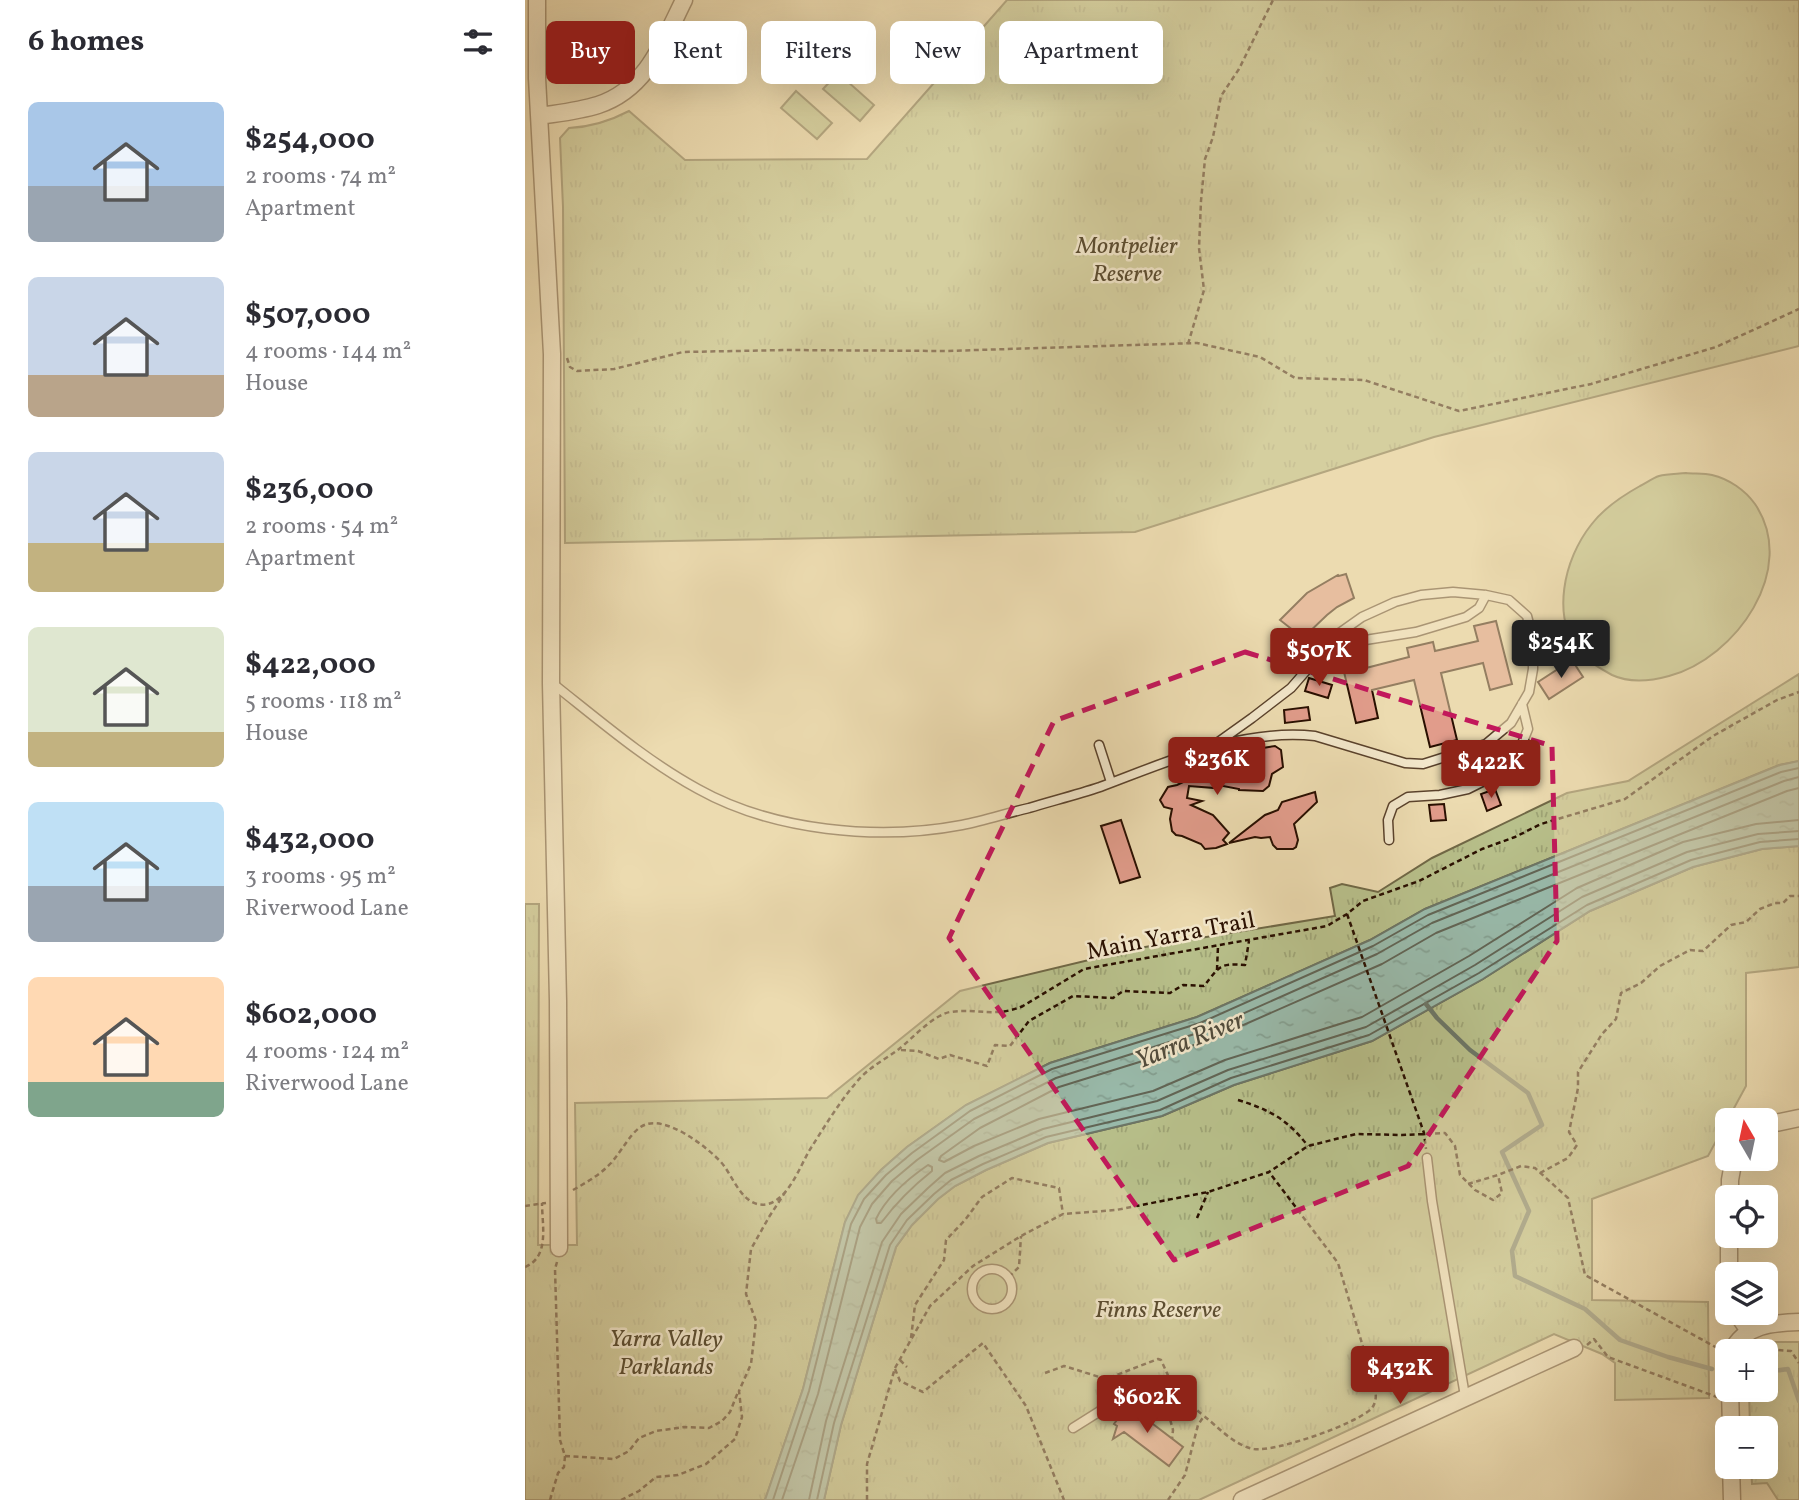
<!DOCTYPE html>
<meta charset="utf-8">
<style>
body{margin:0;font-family:Vollkorn,serif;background:#f2f2f3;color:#2b2b33;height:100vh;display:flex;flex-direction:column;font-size:26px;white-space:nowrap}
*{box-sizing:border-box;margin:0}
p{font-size:23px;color:#7c7c81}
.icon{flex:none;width:38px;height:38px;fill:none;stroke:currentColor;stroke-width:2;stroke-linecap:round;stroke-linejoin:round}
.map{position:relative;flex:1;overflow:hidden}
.drawer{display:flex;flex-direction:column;background:#fff;width:525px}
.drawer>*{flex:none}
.guide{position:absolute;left:21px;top:21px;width:665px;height:63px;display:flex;gap:14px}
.needle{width:46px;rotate:351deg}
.controls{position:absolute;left:1190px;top:1108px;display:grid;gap:14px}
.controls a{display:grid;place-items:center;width:63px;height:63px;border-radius:10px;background:#fff;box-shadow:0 7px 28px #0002;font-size:35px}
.price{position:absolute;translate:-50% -60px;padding:0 16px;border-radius:7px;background:#8f2418;color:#fff;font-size:23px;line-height:46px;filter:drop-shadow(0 2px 4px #0008)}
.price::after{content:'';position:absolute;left:50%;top:42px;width:21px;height:16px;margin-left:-10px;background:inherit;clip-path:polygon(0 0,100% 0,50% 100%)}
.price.on{background:#222;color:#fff}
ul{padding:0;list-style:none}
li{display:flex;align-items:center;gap:21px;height:175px;padding:0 28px}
li span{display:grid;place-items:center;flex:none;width:196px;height:140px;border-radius:10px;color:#555}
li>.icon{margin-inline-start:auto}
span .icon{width:84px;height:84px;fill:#fffc;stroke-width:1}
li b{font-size:30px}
h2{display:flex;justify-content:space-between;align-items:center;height:84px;padding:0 28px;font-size:30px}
.chip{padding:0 24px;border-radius:10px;background:#fff;box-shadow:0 7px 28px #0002;font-size:24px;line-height:63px}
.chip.on{background:#8f2418;color:#fff}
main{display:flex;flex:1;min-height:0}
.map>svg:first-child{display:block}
.park{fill:url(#park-tufts);stroke:#706846;stroke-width:2}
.garden{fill:#b8c08b;stroke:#706846;stroke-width:2}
.water{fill:url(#water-ripples);stroke:#6c7667;stroke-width:2}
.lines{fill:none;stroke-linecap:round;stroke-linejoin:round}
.shore{stroke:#616556;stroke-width:2}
.stream{stroke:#6c7667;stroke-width:4.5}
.building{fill:#e19c8b;stroke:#290f00;stroke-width:2}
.service-casing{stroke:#5a422c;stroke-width:11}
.minor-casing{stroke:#5a422c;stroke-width:19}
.path{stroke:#290f00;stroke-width:2.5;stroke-dasharray:5 3.5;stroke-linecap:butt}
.service{stroke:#f3e8cc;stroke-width:8}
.minor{stroke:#f3e8cc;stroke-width:16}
.marked{fill:none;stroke:#c2185b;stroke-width:5;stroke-dasharray:14 9;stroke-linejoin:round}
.labels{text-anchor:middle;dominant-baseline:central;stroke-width:5;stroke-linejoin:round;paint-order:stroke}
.park-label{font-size:24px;font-style:italic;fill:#5b4d31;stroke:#f3e8cc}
.street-label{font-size:24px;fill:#290f00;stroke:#f3e8cc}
.water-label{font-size:26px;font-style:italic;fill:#504b3c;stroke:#f3e8cc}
</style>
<main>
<section class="drawer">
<h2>6 homes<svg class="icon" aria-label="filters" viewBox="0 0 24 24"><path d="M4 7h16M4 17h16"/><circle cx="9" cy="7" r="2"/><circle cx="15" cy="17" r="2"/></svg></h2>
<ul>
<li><span style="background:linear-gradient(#a9c7e8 60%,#9aa5b1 0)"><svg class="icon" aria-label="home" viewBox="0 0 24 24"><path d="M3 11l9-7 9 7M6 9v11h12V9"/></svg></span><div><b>$254,000</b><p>2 rooms · 74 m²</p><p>Apartment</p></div></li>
<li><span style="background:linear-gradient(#c9d6e8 70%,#b9a48a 0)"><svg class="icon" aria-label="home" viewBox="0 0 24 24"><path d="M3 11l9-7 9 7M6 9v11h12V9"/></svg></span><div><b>$507,000</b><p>4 rooms · 144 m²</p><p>House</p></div></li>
<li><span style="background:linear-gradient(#c9d6e8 65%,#c2b280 0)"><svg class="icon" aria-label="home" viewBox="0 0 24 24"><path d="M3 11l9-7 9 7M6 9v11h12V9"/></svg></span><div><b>$236,000</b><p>2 rooms · 54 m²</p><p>Apartment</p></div></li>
<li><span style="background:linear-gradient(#dfe7d0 75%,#c2b280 0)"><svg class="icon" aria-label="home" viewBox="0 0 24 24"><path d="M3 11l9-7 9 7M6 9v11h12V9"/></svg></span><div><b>$422,000</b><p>5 rooms · 118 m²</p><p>House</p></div></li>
<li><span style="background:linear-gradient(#bfe0f5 60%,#9aa5b1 0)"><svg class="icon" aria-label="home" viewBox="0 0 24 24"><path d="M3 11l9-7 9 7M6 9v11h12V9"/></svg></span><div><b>$432,000</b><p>3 rooms · 95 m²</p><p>Riverwood Lane</p></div></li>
<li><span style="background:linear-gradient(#ffd9b3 75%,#7fa58c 0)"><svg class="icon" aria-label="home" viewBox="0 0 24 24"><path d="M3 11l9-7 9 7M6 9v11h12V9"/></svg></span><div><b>$602,000</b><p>4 rooms · 124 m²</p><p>Riverwood Lane</p></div></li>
</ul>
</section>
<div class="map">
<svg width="1274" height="1500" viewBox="0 0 1274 1500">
<defs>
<pattern id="park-tufts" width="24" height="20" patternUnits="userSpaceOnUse" patternTransform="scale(1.75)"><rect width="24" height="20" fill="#b8c08b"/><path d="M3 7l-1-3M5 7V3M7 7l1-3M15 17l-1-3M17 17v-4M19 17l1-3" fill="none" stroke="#9ea476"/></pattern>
<pattern id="water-ripples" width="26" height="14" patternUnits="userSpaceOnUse" patternTransform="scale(1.75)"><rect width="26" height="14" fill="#99bbac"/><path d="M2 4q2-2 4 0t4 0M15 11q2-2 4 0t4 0" fill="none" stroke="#84a092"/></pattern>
</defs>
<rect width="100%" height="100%" fill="#ecdbb0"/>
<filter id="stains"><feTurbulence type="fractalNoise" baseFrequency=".00286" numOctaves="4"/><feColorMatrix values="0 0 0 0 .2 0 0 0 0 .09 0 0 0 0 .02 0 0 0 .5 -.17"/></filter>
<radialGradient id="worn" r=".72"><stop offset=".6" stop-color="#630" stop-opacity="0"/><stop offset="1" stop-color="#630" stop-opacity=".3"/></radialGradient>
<!-- park -->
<path class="park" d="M482,0H1274V346L909,437L610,532L40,543L38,207L35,138L44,128C66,127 85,121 104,111L160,160L342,159Z
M1274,674V761L1254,765L900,909L845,940L672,1017L525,1063L441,1105L382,1147L356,1170L334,1195L320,1222L278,1389L240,1500H0V904H14L13,1245H52L50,1103L302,1098L435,991L614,948L810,916L805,888L817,884L853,892L907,858L1042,793L1103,781Z
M1274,846V967L1221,973V1086L1183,1156L1067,1199V1300L1183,1302L1184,1398L1090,1400V1363L1077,1354L1029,1334L674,1500H299L316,1425L371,1247L387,1225L413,1199L430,1186L461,1170L523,1143L637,1116L709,1085L847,1041L958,979L1065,911L1168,867L1237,849Z
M1228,1342H1274V1500H1253L1242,1483L1227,1484L1226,1467L1241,1466V1428H1225L1224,1390H1241V1351H1223V1347Z"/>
<!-- garden -->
<path class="garden" d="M313,73L349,105L335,121L298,89Z
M271,91L307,123L292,139L256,108Z
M1161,473C1169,474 1179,473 1187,475C1204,479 1220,490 1230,504C1274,569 1211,658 1144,676C1126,681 1104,683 1087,675C1076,669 1065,663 1056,654C1025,618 1039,559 1066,525C1078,509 1097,496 1115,486C1121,483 1128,478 1134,476C1142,474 1152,474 1161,473Z"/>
<!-- water -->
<path class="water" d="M1274,761V846L1237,849L1168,867L1065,911L958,979L847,1041L709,1085L637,1116L523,1143L461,1170L430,1186L413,1199L387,1225L371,1247L316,1425L299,1500H240L278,1389L320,1222L333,1195L356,1170L382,1147L441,1105L525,1063L672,1017L845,940L900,909L1255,765Z"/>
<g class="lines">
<!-- shore -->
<path class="shore" d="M1274,788L1262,791L911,933L857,964L682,1041L534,1087L455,1128L416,1156L414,1160L419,1162L449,1146L514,1119L628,1091L700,1060L837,1017L944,956L1052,888L1158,842L1231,824L1274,820
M403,1165L407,1167V1171C388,1186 371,1203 356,1223H352L351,1219C361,1198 384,1178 403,1165Z
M248,1500L284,1391L326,1224L339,1199L361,1175L387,1153L445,1111L527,1069L675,1023L848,946L903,915L1256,772L1274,768
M257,1500L293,1394L335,1227L347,1204L367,1181L392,1160L449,1119L531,1078L679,1031L852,954L907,923L1259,781L1274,777
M284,1500L301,1421L357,1242L376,1214L403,1188L420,1173L454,1156L518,1129L632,1101L703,1070L841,1027L950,965L1057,897L1162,852L1233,834L1274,831
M292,1500L309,1423L365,1245L382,1220L409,1194L426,1180L458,1164L521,1137L635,1110L706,1078L844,1035L954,973L1062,905L1166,860L1235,842L1274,839"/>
<!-- stream -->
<path class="stream" d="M901,1004L912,1018L945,1050L1003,1093L1017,1125L977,1152L1004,1211L987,1251L990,1276L1060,1309L1095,1340L1143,1357L1187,1369
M1241,1372L1263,1369L1274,1401"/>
</g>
<!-- building -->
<path class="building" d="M821,574L829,598L812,607L802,615L778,638L755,620L782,593L813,575L814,576Z
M971,621L987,684L965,690L958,663L916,673L932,740L905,747L889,680L847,690L853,718L831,723L816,659L837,654L841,668L884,657L882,648L908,642L910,651L953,641L949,626Z
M1047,660L1058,677L1024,699L1013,682Z
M784,678L807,685L803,698L780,691Z
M783,707L785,720L760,723L759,710Z
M750,746L756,750L758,767L747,774L744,786L738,791L714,790V789L688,784L690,788L664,786L662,798L677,801L666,805L688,815L704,833L698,840L702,844L691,848L680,849L676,844L657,836L651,835L647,831L645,819L647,809L639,807L635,800L643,787L652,785L683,770H687L695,774L703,768L725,765L738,748Z
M970,789L976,805L962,811L956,794Z
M790,792L792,802L769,824L773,840L771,847L768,849H752L748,845L745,837L736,838L730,837L704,843L740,815L753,810L757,802Z
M919,804L921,820L906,821L904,805Z
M596,820L615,877L595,883L576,826Z
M603,1405L658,1447L644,1466L599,1432L588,1439L592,1426L589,1424Z"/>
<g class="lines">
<defs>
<path id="service" d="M813,634L834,641L891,632L941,617L954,608L961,595
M27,683C74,720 120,760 173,789C248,831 353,841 437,825C459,821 482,813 504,808C527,801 551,795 575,787C642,762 716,728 790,736L880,763L898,764L961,744L986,723L1004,692L1008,669V639L1002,616L984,600L961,595L928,592L896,595L870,602L837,617L813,634L766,688L727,718L685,748
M574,745L586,782
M864,840L863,820L868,806L883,797L915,795L943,789L969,776L992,756L1003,729L997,704
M902,1158L907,1201L940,1396
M447 1289a20 20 0 1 1 40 0a20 20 0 1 1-40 0Z
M548,1428L602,1394"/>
<path id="minor" d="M12,0V78L27,354L26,683L33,1001L34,1248
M15,116C34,113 54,111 73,105C122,89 138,42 159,0
M1241,1125L1274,1118
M1205,1197V1180L1209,1158
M1204,1274V1236
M1211,1312L1224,1331
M1207,1351C1220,1324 1248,1323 1274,1322
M1205,1390L1206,1428
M1206,1466L1207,1500
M717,1500L1049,1348"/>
</defs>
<!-- service casing -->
<use href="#service" class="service-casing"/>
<!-- minor casing -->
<use href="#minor" class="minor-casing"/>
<!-- path -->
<path class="path" d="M663,344L679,290L674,248L676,201L680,159L688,137L696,96L714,69L748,0
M42,358L45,367L52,371L89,369L158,352L261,350L421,351L672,343L735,357L770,378L839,380L934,411L1066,384L1191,347L1274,309
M822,914L899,1133L901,1149
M692,970L693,946
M376,1050L393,1051L414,1059L425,1055L462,1066L470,1045L485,1046L504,1021L548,996L588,998L598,991L645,993L658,985L679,986C695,966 694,963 720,965L724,941
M713,1100C745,1110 762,1119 783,1146
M1015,1173L1043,1158L1052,1145L1044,1132L1053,1088V1072L1077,1034L1091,1019L1096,993L1116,983L1135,966L1165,950L1178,951L1206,925L1221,922L1235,909L1250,903H1258L1265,896H1274
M943,1184L973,1175L996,1166L1010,1168L1043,1198L1060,1275L1194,1349
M48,1190C62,1182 75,1175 86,1163C110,1135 112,1109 157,1132C171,1140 183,1149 195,1161C208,1174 217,1210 243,1204C263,1199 275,1167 284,1151C300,1126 316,1099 336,1077C347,1066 362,1058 374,1049C388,1038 408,1015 425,1012C453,1008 470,1018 498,1006L559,969L802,926L822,914L838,901L894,881L957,849L990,837L1016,824L1100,799L1188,736L1252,700L1274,692
M0,1206L21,1203
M672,1218L683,1192
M0,1267C25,1257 17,1225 17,1203
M484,1277L494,1267L496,1236
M386,1338L390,1305L419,1260L421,1240L440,1220L457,1197L487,1178L534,1188L538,1214
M1062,1345L1069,1339L1083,1357L1192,1397
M1228,1348L1266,1351L1274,1363
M375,1360L382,1367
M370,1369L375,1381L398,1392L458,1343L501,1406L539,1500
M520,1373L539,1366L581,1379L633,1359L636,1360L651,1393L679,1416
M634,1379L648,1430L647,1439
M40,1456L89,1459L104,1451L114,1438L131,1431L159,1427L184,1428L197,1421L205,1412L213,1392
M25,1500L33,1473L39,1467L40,1456L35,1440L30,1269L32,1262
M96,1500L114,1491L131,1477L153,1475L181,1464L210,1439L217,1417L214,1391L226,1364L231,1321L221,1294L226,1249L244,1217L261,1191
M342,1500V1464L370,1368L405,1306L448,1266L496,1236L538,1214L591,1210L683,1192L744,1172L783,1146L831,1134L877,1135L920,1133L930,1146L935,1175L950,1190L968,1200L977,1193L973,1175
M643,1500L660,1475L673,1425L679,1416C693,1427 710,1446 729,1449C751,1452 832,1424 847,1408C852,1401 851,1394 850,1387L813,1263L744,1172"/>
<!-- service -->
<use href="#service" class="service"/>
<!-- minor -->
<use href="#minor" class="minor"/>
</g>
<!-- marked area -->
<path d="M0 0H1274V1500H0ZM720,652L1027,746L1032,941L883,1166L649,1260L424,938L529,721Z" fill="#ecdbb0" fill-opacity=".55" fill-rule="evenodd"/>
<path class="marked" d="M720,652L1027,746L1032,941L883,1166L649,1260L424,938L529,721Z"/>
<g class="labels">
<!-- park labels -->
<g class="park-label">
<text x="602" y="247">Montpelier<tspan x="602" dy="28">Reserve</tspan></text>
<text x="633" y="1311">Finns Reserve</text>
<text x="141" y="1340">Yarra Valley<tspan x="141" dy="28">Parklands</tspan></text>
</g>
<!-- street labels -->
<g class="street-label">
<text transform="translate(646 937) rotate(-11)">Main Yarra Trail</text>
</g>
<!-- water labels -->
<g class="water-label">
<text transform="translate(665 1041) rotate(-22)">Yarra River</text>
</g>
</g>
<rect width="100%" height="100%" filter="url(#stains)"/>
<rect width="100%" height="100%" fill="url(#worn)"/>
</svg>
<div class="controls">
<a><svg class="needle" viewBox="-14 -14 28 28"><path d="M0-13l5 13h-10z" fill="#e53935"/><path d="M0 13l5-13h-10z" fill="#7c7c81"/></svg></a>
<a><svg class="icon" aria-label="locate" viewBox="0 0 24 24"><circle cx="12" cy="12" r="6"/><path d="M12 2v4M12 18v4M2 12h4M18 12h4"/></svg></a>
<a><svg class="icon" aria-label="layers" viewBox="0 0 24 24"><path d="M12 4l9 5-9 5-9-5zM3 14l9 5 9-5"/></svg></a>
<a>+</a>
<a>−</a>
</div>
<b class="price on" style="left:1036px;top:680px">$254K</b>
<b class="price" style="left:794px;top:688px">$507K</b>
<b class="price" style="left:692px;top:797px">$236K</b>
<b class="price" style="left:966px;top:800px">$422K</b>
<b class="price" style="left:875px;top:1406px">$432K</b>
<b class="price" style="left:622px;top:1435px">$602K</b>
<div class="guide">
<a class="chip on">Buy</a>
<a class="chip">Rent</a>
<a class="chip">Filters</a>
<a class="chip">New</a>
<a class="chip">Apartment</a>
</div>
</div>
</main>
